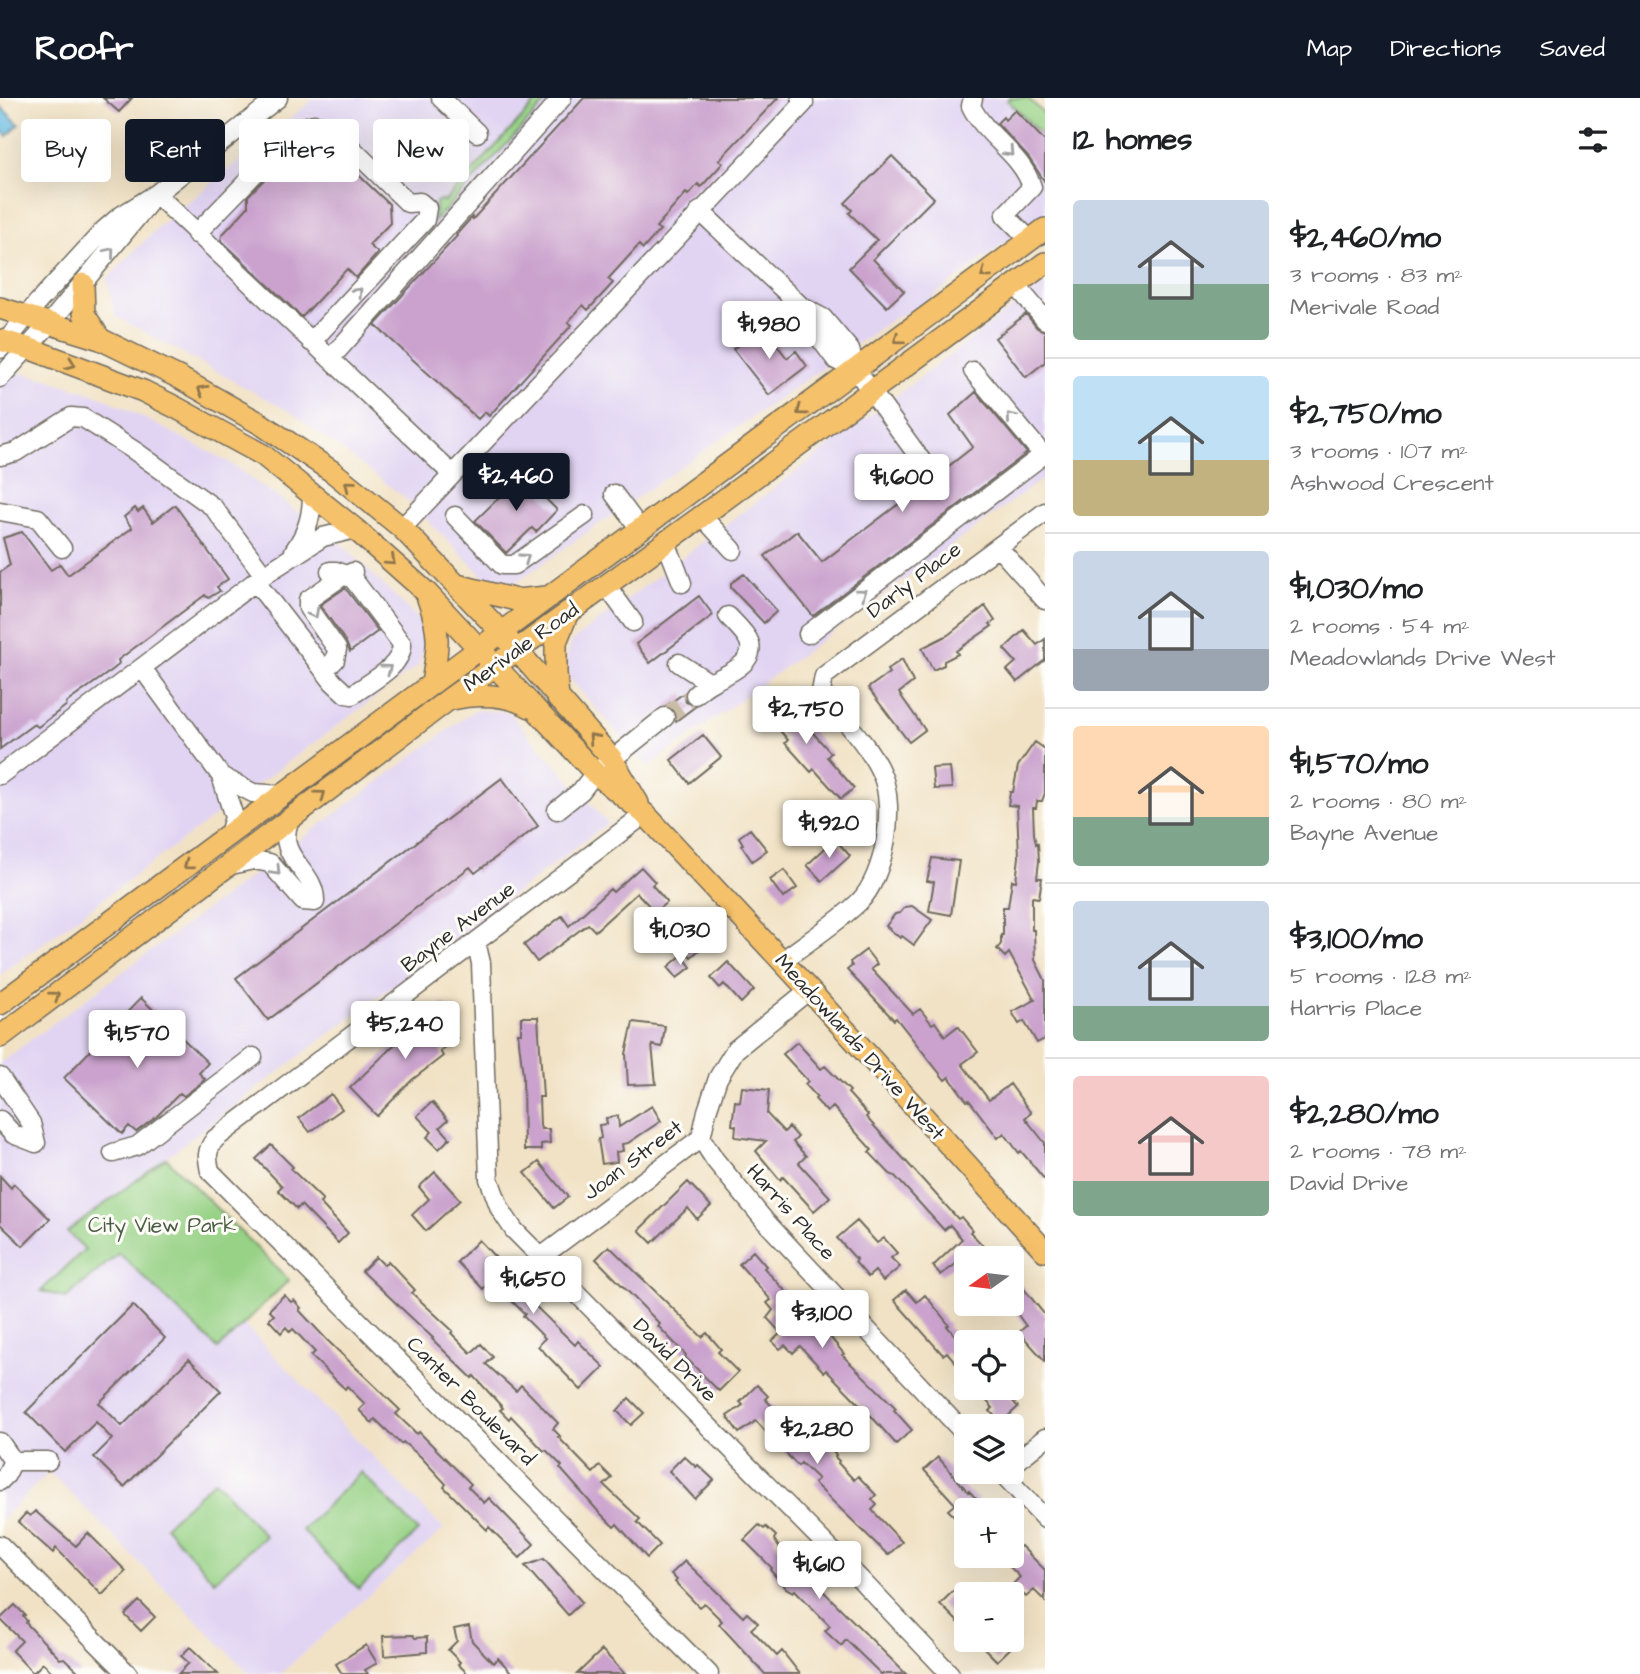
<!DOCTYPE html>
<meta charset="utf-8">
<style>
body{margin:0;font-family:"Architects Daughter",sans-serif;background:#f2f2f2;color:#202124;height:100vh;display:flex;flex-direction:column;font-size:26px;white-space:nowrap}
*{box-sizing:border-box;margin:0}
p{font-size:23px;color:#757577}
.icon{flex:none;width:38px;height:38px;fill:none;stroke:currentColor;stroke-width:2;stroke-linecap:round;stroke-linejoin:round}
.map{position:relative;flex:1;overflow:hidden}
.sheet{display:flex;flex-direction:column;background:#fff;width:595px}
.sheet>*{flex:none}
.top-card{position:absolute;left:21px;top:21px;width:665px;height:63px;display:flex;gap:14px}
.needle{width:46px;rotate:256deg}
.buttons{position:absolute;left:954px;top:1148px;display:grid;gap:14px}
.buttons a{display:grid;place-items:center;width:70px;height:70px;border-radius:7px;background:#fff;box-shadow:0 7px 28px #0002;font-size:35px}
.price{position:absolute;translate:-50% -60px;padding:0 16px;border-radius:7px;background:#fff;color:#222;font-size:23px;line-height:46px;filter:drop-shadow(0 2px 4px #0008)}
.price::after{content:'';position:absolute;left:50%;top:42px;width:21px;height:16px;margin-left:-10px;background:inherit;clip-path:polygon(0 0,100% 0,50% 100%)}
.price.on{background:#111827;color:#fff}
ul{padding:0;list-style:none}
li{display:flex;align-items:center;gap:21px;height:175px;padding:0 28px}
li+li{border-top:2px solid #e0e0e0}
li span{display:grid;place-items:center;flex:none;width:196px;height:140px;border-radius:7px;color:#555}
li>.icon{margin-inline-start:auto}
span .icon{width:84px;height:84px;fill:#fffc;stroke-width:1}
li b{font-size:30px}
h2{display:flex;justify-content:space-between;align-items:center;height:84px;padding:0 28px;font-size:30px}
.pill{padding:0 24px;border-radius:7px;background:#fff;box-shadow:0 7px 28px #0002;font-size:24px;line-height:63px}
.pill.on{background:#111827;color:#fff}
header{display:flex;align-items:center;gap:42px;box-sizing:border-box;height:98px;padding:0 35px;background:#111827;color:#fff}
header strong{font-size:33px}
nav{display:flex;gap:38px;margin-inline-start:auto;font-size:24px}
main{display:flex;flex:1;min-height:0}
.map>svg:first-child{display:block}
.built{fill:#e1d4f3}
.green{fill:#98d286;stroke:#627e58;stroke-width:2}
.water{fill:#62b9df;stroke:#467285;stroke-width:2}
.building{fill:#caa2cd}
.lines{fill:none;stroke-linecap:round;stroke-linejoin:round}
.minor-tunnel{stroke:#c9bda6;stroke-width:18;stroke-dasharray:18 9;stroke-linecap:butt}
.minor-casing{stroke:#706b61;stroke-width:21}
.major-casing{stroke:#706b61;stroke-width:24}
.minor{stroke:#fff;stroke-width:18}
.major{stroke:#f5c16b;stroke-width:21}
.oneway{stroke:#a0a0a0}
.oneway2{stroke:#90764b}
.labels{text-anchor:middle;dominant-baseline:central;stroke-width:6;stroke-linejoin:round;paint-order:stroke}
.street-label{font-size:21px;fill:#2b2b2b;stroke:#fdfcf7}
.park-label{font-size:21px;fill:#4c5d46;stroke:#fdfcf7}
</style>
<header>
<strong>Roofr</strong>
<nav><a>Map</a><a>Directions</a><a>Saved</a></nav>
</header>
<main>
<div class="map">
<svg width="1045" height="1576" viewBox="0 0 1045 1576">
<rect width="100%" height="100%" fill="#fdfcf7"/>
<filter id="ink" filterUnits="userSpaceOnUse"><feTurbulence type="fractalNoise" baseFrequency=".0143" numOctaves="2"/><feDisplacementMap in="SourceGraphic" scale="14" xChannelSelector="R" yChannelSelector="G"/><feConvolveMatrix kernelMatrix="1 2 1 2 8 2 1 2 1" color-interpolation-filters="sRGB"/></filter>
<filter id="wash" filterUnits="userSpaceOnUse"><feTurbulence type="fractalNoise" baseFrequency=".00686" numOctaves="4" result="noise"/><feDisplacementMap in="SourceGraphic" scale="28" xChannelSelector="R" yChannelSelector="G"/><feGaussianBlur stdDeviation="1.57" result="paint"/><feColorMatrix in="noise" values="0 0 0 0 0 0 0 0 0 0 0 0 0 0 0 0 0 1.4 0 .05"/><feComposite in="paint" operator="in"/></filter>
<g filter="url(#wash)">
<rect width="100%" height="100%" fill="#f1e2c5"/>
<!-- built -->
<path class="built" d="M315,0H1028L1045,17V114L923,206L894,220L516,484L499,485L483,478L404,399L292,315L115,218L107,181L156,131Z
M1045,185V379L648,669L569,580L567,559L572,543Z
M0,269L50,282L105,300L227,363L342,446L421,524L425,545L419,567L0,877Z
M475,612L508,614L608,725L67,1134L85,1151L42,1192L118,1154L200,1094L204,1097L288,1180L243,1226L444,1431L280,1576H250L49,1374L0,1423V965Z"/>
<!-- green -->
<path class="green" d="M540,0H550L434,124L436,104L440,102L444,104Z
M1009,0H1028L1045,17V40L1007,2Z
M166,1060L289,1182L218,1251L119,1155L66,1200L41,1193L85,1151L67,1134Z
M361,1374L418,1433L359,1491L302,1432Z
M215,1382L265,1438L214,1483L165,1428Z"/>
<!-- water -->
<path class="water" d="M0,8L19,26L7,38L0,31Z"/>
<g id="blocks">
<!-- building -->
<path class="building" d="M103,0H132L119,14Z
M584,0H778L719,62L723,65L701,89L698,86L688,97L686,95L656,129L660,132L643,151L639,147L608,181L613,185L588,212L583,207L568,224L572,227L489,318L485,314L478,321L375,227L457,138L456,137L472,119L473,121Z
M1015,12L1045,43V84L1029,60L997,25L1003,19L1005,22Z
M325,45L389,106L390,125L369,147L378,155L356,180L347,171L302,219L221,142L222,137L248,109V98L298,47Z
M892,58L934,100L873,161L904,193L887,209L849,170L877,142L849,115L852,112L845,105Z
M1026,216L1037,230L1045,233V264L1026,279L995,240Z
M763,229L787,260L796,253L807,268L769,297L733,251Z
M976,294L1027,355L813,518L765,458L797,433L822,464L954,364L973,349L950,317Z
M522,377L529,384L532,380L546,394L542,397L557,412L536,434L532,430L506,455L475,423Z
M175,407L228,481L217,489L220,493L208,500L205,497L118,562L119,565L115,570L66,605L67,607L38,629L34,626L0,651V474L10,467L3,440L22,434L51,472L60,466L68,477L132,430L124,419L135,410L138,414L143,410L153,424Z
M744,476L777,513L764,525L731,490V485Z
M345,490L378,533L350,554L346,544L320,507Z
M699,498L713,517L650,565L636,546Z
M985,508L995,523L990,526L992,528L956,553L958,556L944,563V567L933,572L922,550L948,537Z
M1024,532L1037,547L1045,541V562L1017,584L1007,572L1016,564L1004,551Z
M902,561L913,584L899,595L925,632L909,644L868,590L889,575L887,572Z
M767,594L802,629L805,626L831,655L827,659L854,690L841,701L814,671L811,674L785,645L788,642L756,605Z
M684,595L686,604L696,608L676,623L674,612L666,608Z
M703,637L721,659L689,685L671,662Z
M1035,644L1045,651V695L1042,703H1037L1036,710H1033L1034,736L1036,746L1038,745L1039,763L1037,780H1042L1039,800L1032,799V832H1034L1035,862L1045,882V941L1037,945L1024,923L1019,926L1012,914L1035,902L1009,855L1005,859L997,851L1001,846V837H1003V809H1008L1012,782L1016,783L1019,759L1017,708L1008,707L1010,694H1013L1018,668Z
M950,669L952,690L934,691L932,670Z
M502,680L538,728L475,775L470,769L268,922L236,880Z
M750,731L767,752L752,763L741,747L743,746L739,739Z
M835,741L850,758L822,783L807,767Z
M932,760L959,763L951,817L929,813L934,784L927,783Z
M641,769L655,784L652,787L667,804L655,814L637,795L595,833L588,826L537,864L524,847L562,818L569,828L610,791L613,794Z
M784,772L797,790L783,800L770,782Z
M912,808L932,822L914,847L902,838L900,840L886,828L895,816L900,815L905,809Z
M686,817L709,843L691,859L680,847L685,843L673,829Z
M866,852L877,866L871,871L913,916L920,911L932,926L935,924L945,938L958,928L978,954L962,966L989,1002L1010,986L1031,1015L1025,1020L1045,1045V1082L1021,1053L1019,1055L1004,1035L998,1040L969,1002L967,1003L949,979L945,982L896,920L894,922L847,872L852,868L850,864Z
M682,857L691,869L677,880L668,869Z
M728,864L754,892L741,905L724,886L720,890L711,880Z
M141,900L208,965L199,975L205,981L201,985L184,998L180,995L156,1019L136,1034L129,1028L122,1036L64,980Z
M444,906L454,921L447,926L457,940L440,953L443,958L412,982L377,1018L350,990L395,946L429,922L427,918Z
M521,919H538L543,999H539L540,1027L541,1031H549L550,1045L541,1046V1052H524L523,977L518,935H521Z
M633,924L665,928L662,949L652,947L656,986L628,987L626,956Z
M797,944L821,971L825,968L850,993L848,995L868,1017L866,1019L958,1121L961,1119L972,1132L970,1134L995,1160H964L941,1177L933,1168L962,1141L950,1127L944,1132L895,1078L890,1076L869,1054L872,1052L833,1009L827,1014L815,1001L817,999L805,986L808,983L783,956Z
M742,989L769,992L767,1016L784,1034L789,1029L798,1039L793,1044L806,1058L799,1065L830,1099L814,1113L783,1079L780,1082L756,1053L766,1043L735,1039L736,1028L732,1027L735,1003L740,1004Z
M331,996L342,1011L310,1034L299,1020Z
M432,1004L448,1022L440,1029L450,1040L439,1051L427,1039L432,1034L417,1018Z
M652,1008L661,1023L628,1045L622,1046L623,1053L616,1054L617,1064L602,1066L598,1041L601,1040L599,1027L607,1026L606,1020L618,1018L619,1029Z
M271,1047L293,1069L291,1071L323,1102L320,1105L348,1135L338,1145L301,1107L297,1111L278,1092L282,1088L256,1061Z
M539,1064L568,1099L554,1110L525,1075Z
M435,1074L460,1102L426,1133L412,1117L429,1101L419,1089Z
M0,1078L11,1090L14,1086L50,1121L23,1148L0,1126Z
M688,1084L711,1108L697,1121L688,1110L652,1145L639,1132Z
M857,1123L877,1145L884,1140L897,1155L891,1160L900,1169L883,1183L875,1173L868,1179L855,1164L857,1162L837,1140Z
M479,1142L528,1194L525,1198L575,1247L578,1243L604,1269L581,1292L538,1248L545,1240L523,1218L525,1216L491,1182L483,1191L457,1164Z
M609,1148L702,1239L707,1235L721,1251L718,1254L738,1274L719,1293L685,1259L686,1257L658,1228L660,1226L596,1161Z
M753,1153L766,1168L764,1170L809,1219L827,1235L844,1256L842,1257L896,1310L894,1312L912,1332L896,1346L872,1319L826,1272L824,1274L800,1248L793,1255L785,1247L780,1251L772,1243L781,1235L767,1220L773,1212L767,1205L771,1202L739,1166Z
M376,1159L384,1167L388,1163L415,1192L412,1195L453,1233L451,1235L471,1255L481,1246L493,1259L486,1266L516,1293L521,1287L558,1325L553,1331L560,1338L558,1339L593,1375L600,1368L612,1380L604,1387L640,1421L637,1424L660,1447L647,1460L617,1426L614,1429L597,1412L560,1370L562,1368L546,1352L544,1353L511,1318L509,1321L500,1312L503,1310L474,1278L472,1280L432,1241L433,1240L362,1173Z
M1012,1176L1045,1217V1263L1019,1234L1026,1228L1012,1209Z
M906,1192L917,1204L925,1197L949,1227L947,1228L966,1250V1277L947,1254L943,1257L894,1202Z
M284,1197L291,1204L294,1202L301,1210L299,1212L327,1242L400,1312L396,1316L417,1336L419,1334L471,1386L468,1389L484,1405L489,1400L534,1446L520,1460L489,1429L487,1432L444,1389L446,1386L421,1359L403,1344L401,1346L375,1321L372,1325L359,1312L365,1306L347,1288L345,1291L311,1258L315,1254L293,1231L290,1234L286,1229L281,1235L269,1222L274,1217L269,1212Z
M133,1207L165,1240L99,1305L122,1328L189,1261L221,1293L124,1389L94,1359L112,1341L96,1324L65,1354L26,1314Z
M757,1287L768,1298L765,1301L791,1328L796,1322L825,1352L828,1349L836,1357L835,1359L839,1363L838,1365L854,1382L858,1378L876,1397L872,1401L877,1407L872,1412L902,1444L888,1457L814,1385L818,1381L801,1365L798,1368L756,1323L739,1335L727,1318L743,1307L740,1304Z
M975,1290H1001L1018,1309L1004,1322L1002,1320L999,1323L990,1313L993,1310Z
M629,1300L644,1315L631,1327L617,1313Z
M684,1358L696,1369L698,1367L714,1382L695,1401L669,1373Z
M938,1359L968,1394L969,1393L987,1412H966V1429L948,1412L955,1406L924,1372Z
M35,1413L76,1448L88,1435L126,1473L102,1497L56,1450L53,1455L18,1424L26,1415L30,1418Z
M759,1427L764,1431L766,1429L776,1438L774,1441L778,1448L906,1576H881L846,1542L841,1548L825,1533L830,1528L795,1492L793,1494L786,1490L770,1472L772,1470L744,1442Z
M1012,1443L1018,1450L1021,1448L1045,1472V1503L1034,1492L1026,1499L1013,1486L1020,1479L999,1458H1012Z
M544,1461L582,1504L568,1517L525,1468Z
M685,1463L743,1519L747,1515L758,1525L751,1531L777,1558L782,1553L800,1576H765L719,1526L722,1523L704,1505L699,1509L675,1484L677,1482L671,1476Z
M957,1489L966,1498V1532L940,1506Z
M139,1503L155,1519L141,1533L125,1517Z
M15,1507L25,1517L23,1518L27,1523L26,1525L60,1561L64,1560L81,1576H54L43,1565L33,1575L12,1553L22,1543L0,1521Z
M469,1528L472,1543L493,1565L498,1560L513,1576H468L458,1566L460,1564L448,1552L457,1543L454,1531Z
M413,1537L415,1540L427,1539V1554L384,1558L383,1538Z
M976,1542H1019L997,1563Z
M366,1547L377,1565L365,1572L368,1576H342L336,1566Z
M190,1549L218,1576H178L189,1565L181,1558Z
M602,1552L625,1576H577Z"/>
</g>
</g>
<g filter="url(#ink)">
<use href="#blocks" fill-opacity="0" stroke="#706b61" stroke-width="2"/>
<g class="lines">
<!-- minor-tunnel -->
<path class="minor-tunnel" d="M665,619L695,597"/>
<defs>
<path id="minor" d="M441,0L477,35
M973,0L971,8C986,39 1022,56 1032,89L1005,117L1030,142
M156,96L452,376
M700,113L802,209L823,220L850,252L856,272L921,362
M196,136L298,31L314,26L335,34L408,105L420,104L427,110L425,122L311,244
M1016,187L1045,222
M802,209L812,230L836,262L856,272
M0,251L38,204L104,132L119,119L156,96L278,0
M330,261L562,0
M0,280L50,225L147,107
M0,358L16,354L71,319L83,320L135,353L213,409L264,477
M614,396L640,431
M0,413L38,420L62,450
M455,418L502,467H514L585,417
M702,418L733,452
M402,430L804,5L801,0
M666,444L682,485
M998,449L1045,502
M294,453C307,434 312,419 312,396
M255,483L333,584L346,596L352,597C369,584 402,570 402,546L353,481L336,473H330
M606,487L633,524
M808,536L1043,357L973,273
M679,565L710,585
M142,570L221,678L234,719L229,736
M324,572L335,562L337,551L308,510V502L341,479L353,474
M695,597C700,592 706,587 712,584C728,576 763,562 746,538C741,531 734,524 728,518
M0,677L264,477L323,439L355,431
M221,678L253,695L282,697
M557,712L581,693L595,675L665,619
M645,716L215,1041C206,1053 207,1059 210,1073L709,1576
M231,767L253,762L270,765L303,803L315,804C316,770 273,761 290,721
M476,844L481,865L489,1081L500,1111L514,1132L861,1482L950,1576
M782,863C807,844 836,826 859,804C885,778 896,710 882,677C869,646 841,620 821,594L824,578L1045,414
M0,979L31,1025L36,1045
M0,1022L13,1036L36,1045
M701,1040L715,1062L765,1123L966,1337
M113,1055L137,1048L253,959
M541,1159L701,1040L707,1013L718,980L735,952L809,892
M0,1344L13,1363L6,1377L0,1383
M13,1363H48
M1012,1367L1045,1340
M1001,1374L1045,1421
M0,1447L128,1576"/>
<path id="major" d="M83,186L84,216L100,241
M0,210L100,241L178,279L261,326L333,374L402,430L501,534L612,661L638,705
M0,242L28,250L143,293L175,309L263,357L355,431L427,495L595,675L645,716L809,892L1045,1153
M457,487L516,502L547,499
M428,501C441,535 438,550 432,585
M452,601C477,595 508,596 530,609
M558,601L556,575V544L568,514
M0,906L1045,131
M0,939L448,602L702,418L1045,165"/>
</defs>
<!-- minor casing -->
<use href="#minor" class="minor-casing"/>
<!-- major casing -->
<use href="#major" class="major-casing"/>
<!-- minor -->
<use href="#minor" class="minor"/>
<!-- major -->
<use href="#major" class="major"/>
</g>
<!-- one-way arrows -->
<defs><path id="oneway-chevron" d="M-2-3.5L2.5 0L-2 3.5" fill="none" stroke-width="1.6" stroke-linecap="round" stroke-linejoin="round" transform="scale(1.75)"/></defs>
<g class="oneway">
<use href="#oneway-chevron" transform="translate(1009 54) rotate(47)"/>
<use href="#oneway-chevron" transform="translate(110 154) rotate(-50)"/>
<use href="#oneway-chevron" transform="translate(358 194) rotate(-47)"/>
<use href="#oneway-chevron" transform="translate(1011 319) rotate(-130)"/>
<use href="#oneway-chevron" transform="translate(525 460) rotate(-35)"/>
<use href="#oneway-chevron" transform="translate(862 495) rotate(-37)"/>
<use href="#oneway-chevron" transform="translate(314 516) rotate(62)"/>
<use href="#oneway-chevron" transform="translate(387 571) rotate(-37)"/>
<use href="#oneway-chevron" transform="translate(276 773) rotate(46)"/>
</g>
<g class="oneway2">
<use href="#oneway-chevron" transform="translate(985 176) rotate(143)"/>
<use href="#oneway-chevron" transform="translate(898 241) rotate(144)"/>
<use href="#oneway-chevron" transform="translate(71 266) rotate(21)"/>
<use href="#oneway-chevron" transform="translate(202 292) rotate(-150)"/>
<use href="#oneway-chevron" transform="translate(801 313) rotate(143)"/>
<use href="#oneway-chevron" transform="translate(349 387) rotate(-141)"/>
<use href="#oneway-chevron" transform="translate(391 463) rotate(42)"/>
<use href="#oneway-chevron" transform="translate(593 640) rotate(-132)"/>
<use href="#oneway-chevron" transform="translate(321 697) rotate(-37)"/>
<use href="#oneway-chevron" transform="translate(188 767) rotate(143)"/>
<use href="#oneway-chevron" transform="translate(55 898) rotate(-37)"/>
</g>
</g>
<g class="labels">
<!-- street labels -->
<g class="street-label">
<text transform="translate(914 482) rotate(-37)">Darly Place</text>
<text transform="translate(521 549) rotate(-36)">Merivale Road</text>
<text transform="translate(458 829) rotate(-37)">Bayne Avenue</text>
<text transform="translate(860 949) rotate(48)">Meadowlands Drive West</text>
<text transform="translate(633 1062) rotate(-37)">Joan Street</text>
<text transform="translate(791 1114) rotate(48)">Harris Place</text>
<text transform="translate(675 1262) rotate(45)">David Drive</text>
<text transform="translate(471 1303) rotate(45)">Canter Boulevard</text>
</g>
<!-- park labels -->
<g class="park-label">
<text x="162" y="1127">City View Park</text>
</g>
</g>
</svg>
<div class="buttons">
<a><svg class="needle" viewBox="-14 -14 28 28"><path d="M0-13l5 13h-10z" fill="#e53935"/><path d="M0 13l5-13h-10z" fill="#757577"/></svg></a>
<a><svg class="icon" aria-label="locate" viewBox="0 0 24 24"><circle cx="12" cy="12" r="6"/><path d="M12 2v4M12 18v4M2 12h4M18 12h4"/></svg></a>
<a><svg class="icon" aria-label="layers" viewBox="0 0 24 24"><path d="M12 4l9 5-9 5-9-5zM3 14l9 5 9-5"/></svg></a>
<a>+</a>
<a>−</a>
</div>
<b class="price" style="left:769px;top:263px">$1,980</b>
<b class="price on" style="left:516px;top:415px">$2,460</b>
<b class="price" style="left:902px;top:416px">$1,600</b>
<b class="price" style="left:806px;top:648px">$2,750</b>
<b class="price" style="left:829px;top:762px">$1,920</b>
<b class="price" style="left:680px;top:869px">$1,030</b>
<b class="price" style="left:405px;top:963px">$5,240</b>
<b class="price" style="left:137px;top:972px">$1,570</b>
<b class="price" style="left:533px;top:1218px">$1,650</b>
<b class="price" style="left:822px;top:1252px">$3,100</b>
<b class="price" style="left:817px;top:1368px">$2,280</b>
<b class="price" style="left:819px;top:1503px">$1,610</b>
<div class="top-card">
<a class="pill">Buy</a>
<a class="pill on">Rent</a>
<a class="pill">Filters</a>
<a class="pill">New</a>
</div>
</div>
<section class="sheet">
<h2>12 homes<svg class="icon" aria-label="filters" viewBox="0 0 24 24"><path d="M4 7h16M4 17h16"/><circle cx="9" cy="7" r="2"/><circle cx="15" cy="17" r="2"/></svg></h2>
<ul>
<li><span style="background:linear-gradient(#c9d6e8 60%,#7fa58c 0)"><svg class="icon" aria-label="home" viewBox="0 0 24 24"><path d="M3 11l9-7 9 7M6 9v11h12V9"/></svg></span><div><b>$2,460/mo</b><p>3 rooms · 83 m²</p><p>Merivale Road</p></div></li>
<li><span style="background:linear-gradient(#bfe0f5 60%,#c2b280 0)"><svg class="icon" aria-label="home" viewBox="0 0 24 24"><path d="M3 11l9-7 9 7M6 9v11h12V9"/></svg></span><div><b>$2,750/mo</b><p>3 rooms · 107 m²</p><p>Ashwood Crescent</p></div></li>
<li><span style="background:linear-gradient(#c9d6e8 70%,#9aa5b1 0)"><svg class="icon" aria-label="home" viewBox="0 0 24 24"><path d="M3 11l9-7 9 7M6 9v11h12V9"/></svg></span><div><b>$1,030/mo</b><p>2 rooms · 54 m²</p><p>Meadowlands Drive West</p></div></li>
<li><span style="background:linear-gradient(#ffd9b3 65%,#7fa58c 0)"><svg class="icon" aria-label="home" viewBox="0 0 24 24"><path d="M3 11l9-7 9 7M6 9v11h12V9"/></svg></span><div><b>$1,570/mo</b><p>2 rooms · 80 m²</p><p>Bayne Avenue</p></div></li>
<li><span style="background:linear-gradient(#c9d6e8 75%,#7fa58c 0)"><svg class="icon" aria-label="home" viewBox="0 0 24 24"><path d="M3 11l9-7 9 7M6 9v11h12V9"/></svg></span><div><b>$3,100/mo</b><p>5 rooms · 128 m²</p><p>Harris Place</p></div></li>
<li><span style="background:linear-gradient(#f6c9c9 75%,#7fa58c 0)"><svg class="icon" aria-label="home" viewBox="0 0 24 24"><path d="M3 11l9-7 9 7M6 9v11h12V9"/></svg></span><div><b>$2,280/mo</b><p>2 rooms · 78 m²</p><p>David Drive</p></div></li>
</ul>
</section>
</main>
